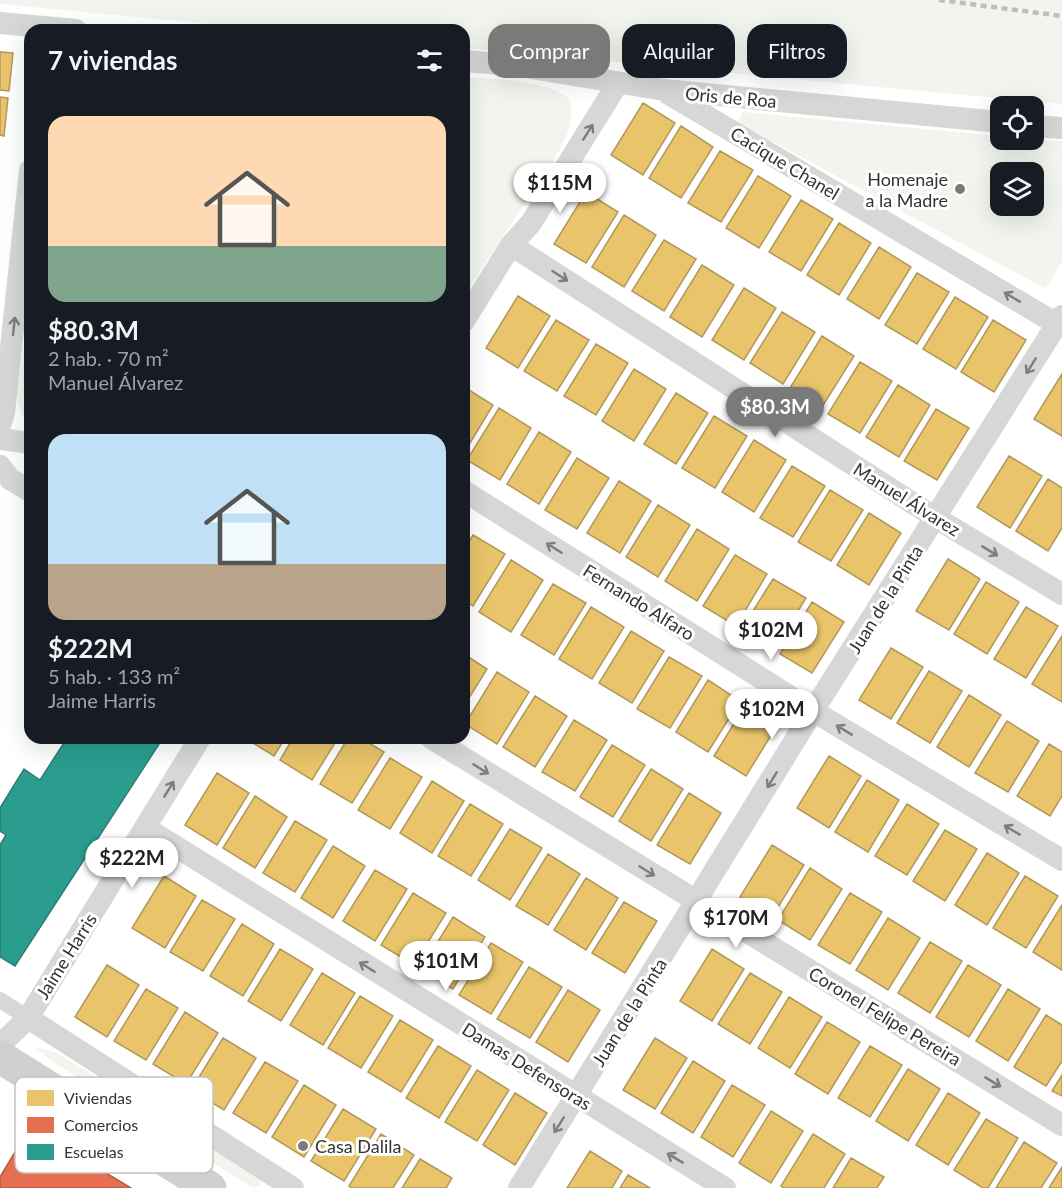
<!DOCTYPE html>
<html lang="es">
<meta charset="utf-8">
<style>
body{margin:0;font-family:Lato,sans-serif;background:#242831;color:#f1f3f6;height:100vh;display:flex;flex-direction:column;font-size:22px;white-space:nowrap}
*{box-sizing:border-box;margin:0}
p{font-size:20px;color:#9ea1a6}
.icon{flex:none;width:33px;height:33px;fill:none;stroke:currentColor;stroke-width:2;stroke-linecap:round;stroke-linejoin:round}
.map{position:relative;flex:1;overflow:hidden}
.details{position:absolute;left:24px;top:24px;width:446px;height:720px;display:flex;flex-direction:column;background:#171b24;border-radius:18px;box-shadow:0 6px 24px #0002}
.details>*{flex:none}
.guide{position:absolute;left:488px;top:24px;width:484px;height:54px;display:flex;gap:12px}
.controls{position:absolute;left:990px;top:96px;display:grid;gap:12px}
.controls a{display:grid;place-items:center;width:54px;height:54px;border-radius:12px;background:#171b24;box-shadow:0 6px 24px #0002;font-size:30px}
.price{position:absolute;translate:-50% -51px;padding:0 14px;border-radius:21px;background:#fff;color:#222;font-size:20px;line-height:39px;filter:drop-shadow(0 2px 3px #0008)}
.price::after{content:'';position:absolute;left:50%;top:36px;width:18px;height:14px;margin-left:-9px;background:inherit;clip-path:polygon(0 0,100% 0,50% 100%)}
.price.on{background:#7a7a7a;color:#fff}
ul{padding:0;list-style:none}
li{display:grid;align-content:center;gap:12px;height:318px;padding:0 24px}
li span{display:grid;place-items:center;height:186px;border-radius:18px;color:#555}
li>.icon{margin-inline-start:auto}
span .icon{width:108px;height:108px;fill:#fffc;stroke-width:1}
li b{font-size:26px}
h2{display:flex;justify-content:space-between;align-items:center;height:72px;padding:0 24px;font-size:26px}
.tag{padding:0 21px;border-radius:18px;background:#171b24;box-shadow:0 6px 24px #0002;font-size:21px;line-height:54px}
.tag.on{background:#7a7a7a;color:#fff}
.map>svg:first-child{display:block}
.green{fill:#f1f5ed;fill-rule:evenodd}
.homes{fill:#e9c46a;stroke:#b2985a;stroke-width:1.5}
.shops{fill:#e76f51;stroke:#b15d48;stroke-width:1.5}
.schools{fill:#2a9d8f;stroke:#2d7d73;stroke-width:1.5}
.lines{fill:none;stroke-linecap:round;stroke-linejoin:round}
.pedestrian{stroke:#d7d7d7;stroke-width:16}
.minor{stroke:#d7d7d7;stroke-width:22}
.secondary{stroke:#d0d0d0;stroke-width:33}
.rail{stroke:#bebebe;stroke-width:4.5;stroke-dasharray:6 4.5;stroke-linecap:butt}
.oneway{stroke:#7d7d7d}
.poi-dot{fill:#7a7a7a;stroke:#fff;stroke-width:2}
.labels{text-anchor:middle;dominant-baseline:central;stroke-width:6;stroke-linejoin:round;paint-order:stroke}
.street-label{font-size:18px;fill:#333;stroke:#fff}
.poi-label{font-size:18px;fill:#333;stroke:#fff;text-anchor:end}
.key{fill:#fff;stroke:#c2c2c2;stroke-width:1.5}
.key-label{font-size:16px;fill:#333}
</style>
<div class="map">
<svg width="1062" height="1188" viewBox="0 0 1062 1188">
<rect width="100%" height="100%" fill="#fff"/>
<!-- green -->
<path class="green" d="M0,0H1062V104L464,48V30H274L0,4Z
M464,77C499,80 539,78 569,98C574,120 569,132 559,151L464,296Z
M742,112L1000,136V140L1062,141V261L1046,289L738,123ZM1000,172H1034V206H1000Z
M30,293V425L21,414L17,397Z
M36,1048L55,1052L260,1175L261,1185L253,1188L53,1062Z"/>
<!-- homes -->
<path class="homes" d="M0,52L13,53L9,91L0,90Z
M0,97L8,98L4,136L0,135Z
M643,103L675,123L643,175L611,155Z
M681,126L713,147L681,198L649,178Z
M720,151L753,170L721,222L688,203Z
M758,176L791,196L759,248L726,228Z
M586,192L618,212L586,263L554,244Z
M801,200L833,219L801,271L769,252Z
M624,215L656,235L624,287L592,267Z
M839,223L871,243L839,295L807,275Z
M664,240L696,259L664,311L632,291Z
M879,247L911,267L879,319L847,299Z
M702,265L734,285L702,337L670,317Z
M917,273L949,292L917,344L885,325Z
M744,288L776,308L744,360L712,340Z
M518,296L550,316L518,368L486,348Z
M955,297L988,317L956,369L923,349Z
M782,312L815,332L783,384L750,363Z
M556,320L589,340L557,391L524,371Z
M993,320L1026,340L994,392L961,372Z
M822,336L854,356L822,407L790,388Z
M596,344L628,363L596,415L564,396Z
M860,362L892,381L860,433L828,414Z
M634,369L666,389L634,441L602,421Z
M1062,374V436L1034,419Z
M898,385L930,405L899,457L866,437Z
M464,387L493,405L464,453Z
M676,393L708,413L676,464L644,444Z
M499,408L531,428L500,480L467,460Z
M936,409L969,428L937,480L904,461Z
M714,416L747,436L715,488L682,468Z
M539,432L571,452L539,504L507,484Z
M754,440L786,460L754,512L722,492Z
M1009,456L1042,476L1010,528L977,507Z
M577,458L609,478L577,529L545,510Z
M792,466L825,486L793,537L760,518Z
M1048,479L1062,488V528L1048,551L1016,531Z
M619,481L651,501L620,553L587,533Z
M830,490L863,510L831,561L798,542Z
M658,505L690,525L658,577L626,557Z
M869,513L901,533L869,585L837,565Z
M697,529L729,549L697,601L665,581Z
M473,535L505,554L473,606L464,600V550Z
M735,555L767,574L736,626L703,606Z
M948,559L980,579L949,630L916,611Z
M511,560L543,580L511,632L479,612Z
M773,579L806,598L774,650L741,630Z
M986,582L1019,602L987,654L954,634Z
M553,584L586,603L554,655L521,635Z
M812,602L844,622L812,673L780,654Z
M591,607L624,627L592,679L559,659Z
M1026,607L1058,626L1026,678L994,659Z
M631,631L664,651L632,703L599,683Z
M1062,636V702L1032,684Z
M891,648L923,667L891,719L859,700Z
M464,654L487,669L464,706Z
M669,657L702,676L670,728L637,709Z
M929,671L962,691L930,743L897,723Z
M497,672L529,692L497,744L465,724Z
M708,680L740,701L708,752L676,732Z
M969,695L1001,715L969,767L937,747Z
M535,696L567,716L535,767L503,747Z
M746,704L778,724L746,776L714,756Z
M574,720L607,740L575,791L542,772Z
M1007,721L1039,741L1008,792L975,773Z
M245,738H285L274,756Z
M293,738H338L312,780L280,760Z
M348,738H361L384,752L352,803L320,784Z
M1049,744L1062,752V796L1050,816L1017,796Z
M612,745L645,765L613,817L580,797Z
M829,756L861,776L829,828L797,808Z
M390,758L422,777L390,829L358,810Z
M651,769L683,789L651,841L619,821Z
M217,773L249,793L217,845L185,825Z
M867,780L899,800L868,852L835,832Z
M432,781L464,801L432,853L400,833Z
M689,793L721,813L690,864L657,845Z
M255,796L287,817L255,868L223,848Z
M470,804L503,824L471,876L438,856Z
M907,804L939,824L907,875L875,856Z
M295,821L327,840L295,892L263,873Z
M510,829L542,848L510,900L478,880Z
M945,830L977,849L945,901L913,881Z
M772,845L804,865L772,917L740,897Z
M333,846L365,866L333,918L301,898Z
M987,853L1019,873L987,925L955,905Z
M548,854L580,874L548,925L516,906Z
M810,868L842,889L810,940L778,920Z
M375,870L407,889L375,941L343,921Z
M164,876L196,896L165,948L132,928Z
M1025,876L1058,896L1026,948L993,928Z
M586,878L618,898L586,950L554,930Z
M413,893L446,913L414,965L381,945Z
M850,893L882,912L850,964L818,945Z
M202,900L235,919L203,971L170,952Z
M624,902L657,921L625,973L592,953Z
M1062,905V970L1033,952Z
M453,917L485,937L453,989L421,969Z
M888,918L920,938L888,990L856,970Z
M242,924L274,944L243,996L210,976Z
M930,942L962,961L930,1013L898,993Z
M491,943L523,962L491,1014L459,995Z
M280,949L313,969L281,1021L248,1001Z
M712,949L744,969L712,1021L680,1001Z
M107,965L139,985L107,1037L75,1017Z
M968,965L1001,985L969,1037L936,1017Z
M529,967L562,987L530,1038L497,1019Z
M322,973L355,993L323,1045L290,1025Z
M750,973L782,992L750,1044L718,1024Z
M146,989L178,1008L146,1060L114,1041Z
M1008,989L1040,1009L1008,1061L976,1041Z
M568,990L600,1010L568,1062L536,1042Z
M360,996L393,1016L361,1068L328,1048Z
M789,997L822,1017L790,1068L758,1048Z
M185,1012L218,1033L186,1084L153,1064Z
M1046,1015L1062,1025V1061L1046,1086L1014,1067Z
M400,1020L433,1040L401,1092L368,1072Z
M827,1022L860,1042L828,1094L795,1074Z
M223,1038L256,1058L224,1110L191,1090Z
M655,1038L687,1058L655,1109L623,1090Z
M438,1046L471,1066L439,1118L406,1098Z
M870,1046L902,1065L870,1117L838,1098Z
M693,1061L725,1081L693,1133L661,1113Z
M265,1062L298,1081L266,1133L233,1113Z
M908,1069L940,1089L908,1141L876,1121Z
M477,1070L509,1090L477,1141L445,1122Z
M1062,1075V1096L1052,1091Z
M304,1085L336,1105L304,1157L272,1137Z
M732,1085L765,1105L733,1157L701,1137Z
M515,1093L547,1113L515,1165L483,1145Z
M948,1093L980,1113L948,1165L916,1145Z
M343,1109L376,1129L344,1181L311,1161Z
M771,1111L803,1131L771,1183L739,1163Z
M986,1119L1018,1138L988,1188H983L954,1170Z
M381,1134L414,1155L393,1188H352L349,1186Z
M813,1134L845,1154L824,1188H784L781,1186Z
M1024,1142L1057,1163L1041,1188H996Z
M590,1151L622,1171L612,1188H567Z
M851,1158L884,1177L877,1188H833Z
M420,1159L452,1178L446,1188H402Z
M1062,1167V1188H1049Z
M628,1175L650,1188H620Z"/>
<!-- shops -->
<path class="shops" d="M30,1127L131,1188H0V1177Z"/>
<!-- schools -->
<path class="schools" d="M67,738H163L15,966L0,957V845L6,835L0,831V808L24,769L40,780Z"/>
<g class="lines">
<!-- pedestrian -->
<path class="pedestrian" d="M0,1000L28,1018"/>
<!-- minor -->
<path class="minor" d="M0,23L76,30
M464,61L513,65L664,90L1000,122
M669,94L1062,327
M1034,126L1062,128
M511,245L936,518L1062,594
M464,321L511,245L531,223L618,83
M0,425L4,413L30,170
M0,439L30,443
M0,466L10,479L30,491
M464,491L813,711L1062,860
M431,738L1062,1125
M146,828L725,1188
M28,1018L293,1188
M0,1045L28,1018L200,738
M519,1188L813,711L1062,316"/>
<!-- secondary -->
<path class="secondary" d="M0,1057L210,1188"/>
<!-- rail -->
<path class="rail" d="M939,0L1062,16"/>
</g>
<!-- one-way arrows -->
<defs><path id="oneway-shaft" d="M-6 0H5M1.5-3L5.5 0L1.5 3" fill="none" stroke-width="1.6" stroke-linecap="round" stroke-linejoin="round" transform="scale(1.5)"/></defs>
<g class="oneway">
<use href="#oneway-shaft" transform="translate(588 132) rotate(-58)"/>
<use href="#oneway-shaft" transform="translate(560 276) rotate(33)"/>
<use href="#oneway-shaft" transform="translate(1012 297) rotate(-149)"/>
<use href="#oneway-shaft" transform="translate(14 326) rotate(-84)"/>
<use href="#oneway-shaft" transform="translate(1031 366) rotate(122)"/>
<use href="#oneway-shaft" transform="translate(554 548) rotate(-148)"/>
<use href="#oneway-shaft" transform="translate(990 551) rotate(31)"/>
<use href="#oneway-shaft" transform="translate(844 730) rotate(-149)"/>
<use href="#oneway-shaft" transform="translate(481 769) rotate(32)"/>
<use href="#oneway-shaft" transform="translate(772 780) rotate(121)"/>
<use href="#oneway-shaft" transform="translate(169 789) rotate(-59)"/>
<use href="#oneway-shaft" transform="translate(1012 830) rotate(-149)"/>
<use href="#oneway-shaft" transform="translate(647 871) rotate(32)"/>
<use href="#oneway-shaft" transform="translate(367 967) rotate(-148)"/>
<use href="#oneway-shaft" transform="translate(993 1082) rotate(31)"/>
<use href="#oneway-shaft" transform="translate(559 1125) rotate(122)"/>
<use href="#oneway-shaft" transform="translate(675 1158) rotate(-149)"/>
</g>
<!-- markers -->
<g class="poi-dot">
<circle cx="960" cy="189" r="6"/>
<circle cx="303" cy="1146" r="6"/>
</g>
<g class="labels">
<!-- street labels -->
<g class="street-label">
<text transform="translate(731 97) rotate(5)">Oris de Roa</text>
<text transform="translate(785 163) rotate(31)">Cacique Chanel</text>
<text transform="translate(907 499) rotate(32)">Manuel Álvarez</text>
<text transform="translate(885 599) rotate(-58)">Juan de la Pinta</text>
<text transform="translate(639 602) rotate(32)">Fernando Alfaro</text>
<text transform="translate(66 956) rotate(-58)">Jaime Harris</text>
<text transform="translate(629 1012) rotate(-58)">Juan de la Pinta</text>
<text transform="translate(885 1016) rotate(31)">Coronel Felipe Pereira</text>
<text transform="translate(527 1066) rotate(32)">Damas Defensoras</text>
</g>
<!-- poi labels -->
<g class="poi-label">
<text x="948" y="179">Homenaje<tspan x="948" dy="21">a la Madre</tspan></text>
<text x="315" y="1146" text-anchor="start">Casa Dalila</text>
</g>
</g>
<!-- legend -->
<rect x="15" y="1077" width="198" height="96" rx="9" class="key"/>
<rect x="27" y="1090" width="27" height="16" fill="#e9c46a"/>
<rect x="27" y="1117" width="27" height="16" fill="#e76f51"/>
<rect x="27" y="1144" width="27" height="16" fill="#2a9d8f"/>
<g class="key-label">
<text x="64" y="1104">Viviendas</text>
<text x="64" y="1131">Comercios</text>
<text x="64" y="1158">Escuelas</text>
</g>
</svg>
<div class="controls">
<a><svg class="icon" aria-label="locate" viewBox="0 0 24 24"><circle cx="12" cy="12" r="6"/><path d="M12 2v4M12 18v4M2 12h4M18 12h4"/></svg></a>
<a><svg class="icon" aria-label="layers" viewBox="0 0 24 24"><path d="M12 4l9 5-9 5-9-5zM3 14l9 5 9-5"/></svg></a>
</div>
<b class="price" style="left:560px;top:214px">$115M</b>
<b class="price on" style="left:775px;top:438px">$80.3M</b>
<b class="price" style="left:771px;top:661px">$102M</b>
<b class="price" style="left:772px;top:740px">$102M</b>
<b class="price" style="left:132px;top:889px">$222M</b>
<b class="price" style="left:736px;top:949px">$170M</b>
<b class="price" style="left:446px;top:992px">$101M</b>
<div class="guide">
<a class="tag on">Comprar</a>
<a class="tag">Alquilar</a>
<a class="tag">Filtros</a>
</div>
<section class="details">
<h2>7 viviendas<svg class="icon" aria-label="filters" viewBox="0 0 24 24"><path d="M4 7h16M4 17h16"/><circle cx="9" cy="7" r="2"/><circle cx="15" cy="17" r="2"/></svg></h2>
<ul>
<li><span style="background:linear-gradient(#ffd9b3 70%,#7fa58c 0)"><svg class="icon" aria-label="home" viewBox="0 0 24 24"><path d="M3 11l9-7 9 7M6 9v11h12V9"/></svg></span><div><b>$80.3M</b><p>2 hab. · 70 m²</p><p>Manuel Álvarez</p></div></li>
<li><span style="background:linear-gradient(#bfe0f5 70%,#b9a48a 0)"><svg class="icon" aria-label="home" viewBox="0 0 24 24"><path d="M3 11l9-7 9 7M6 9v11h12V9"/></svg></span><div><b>$222M</b><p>5 hab. · 133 m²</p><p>Jaime Harris</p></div></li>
</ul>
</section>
</div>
